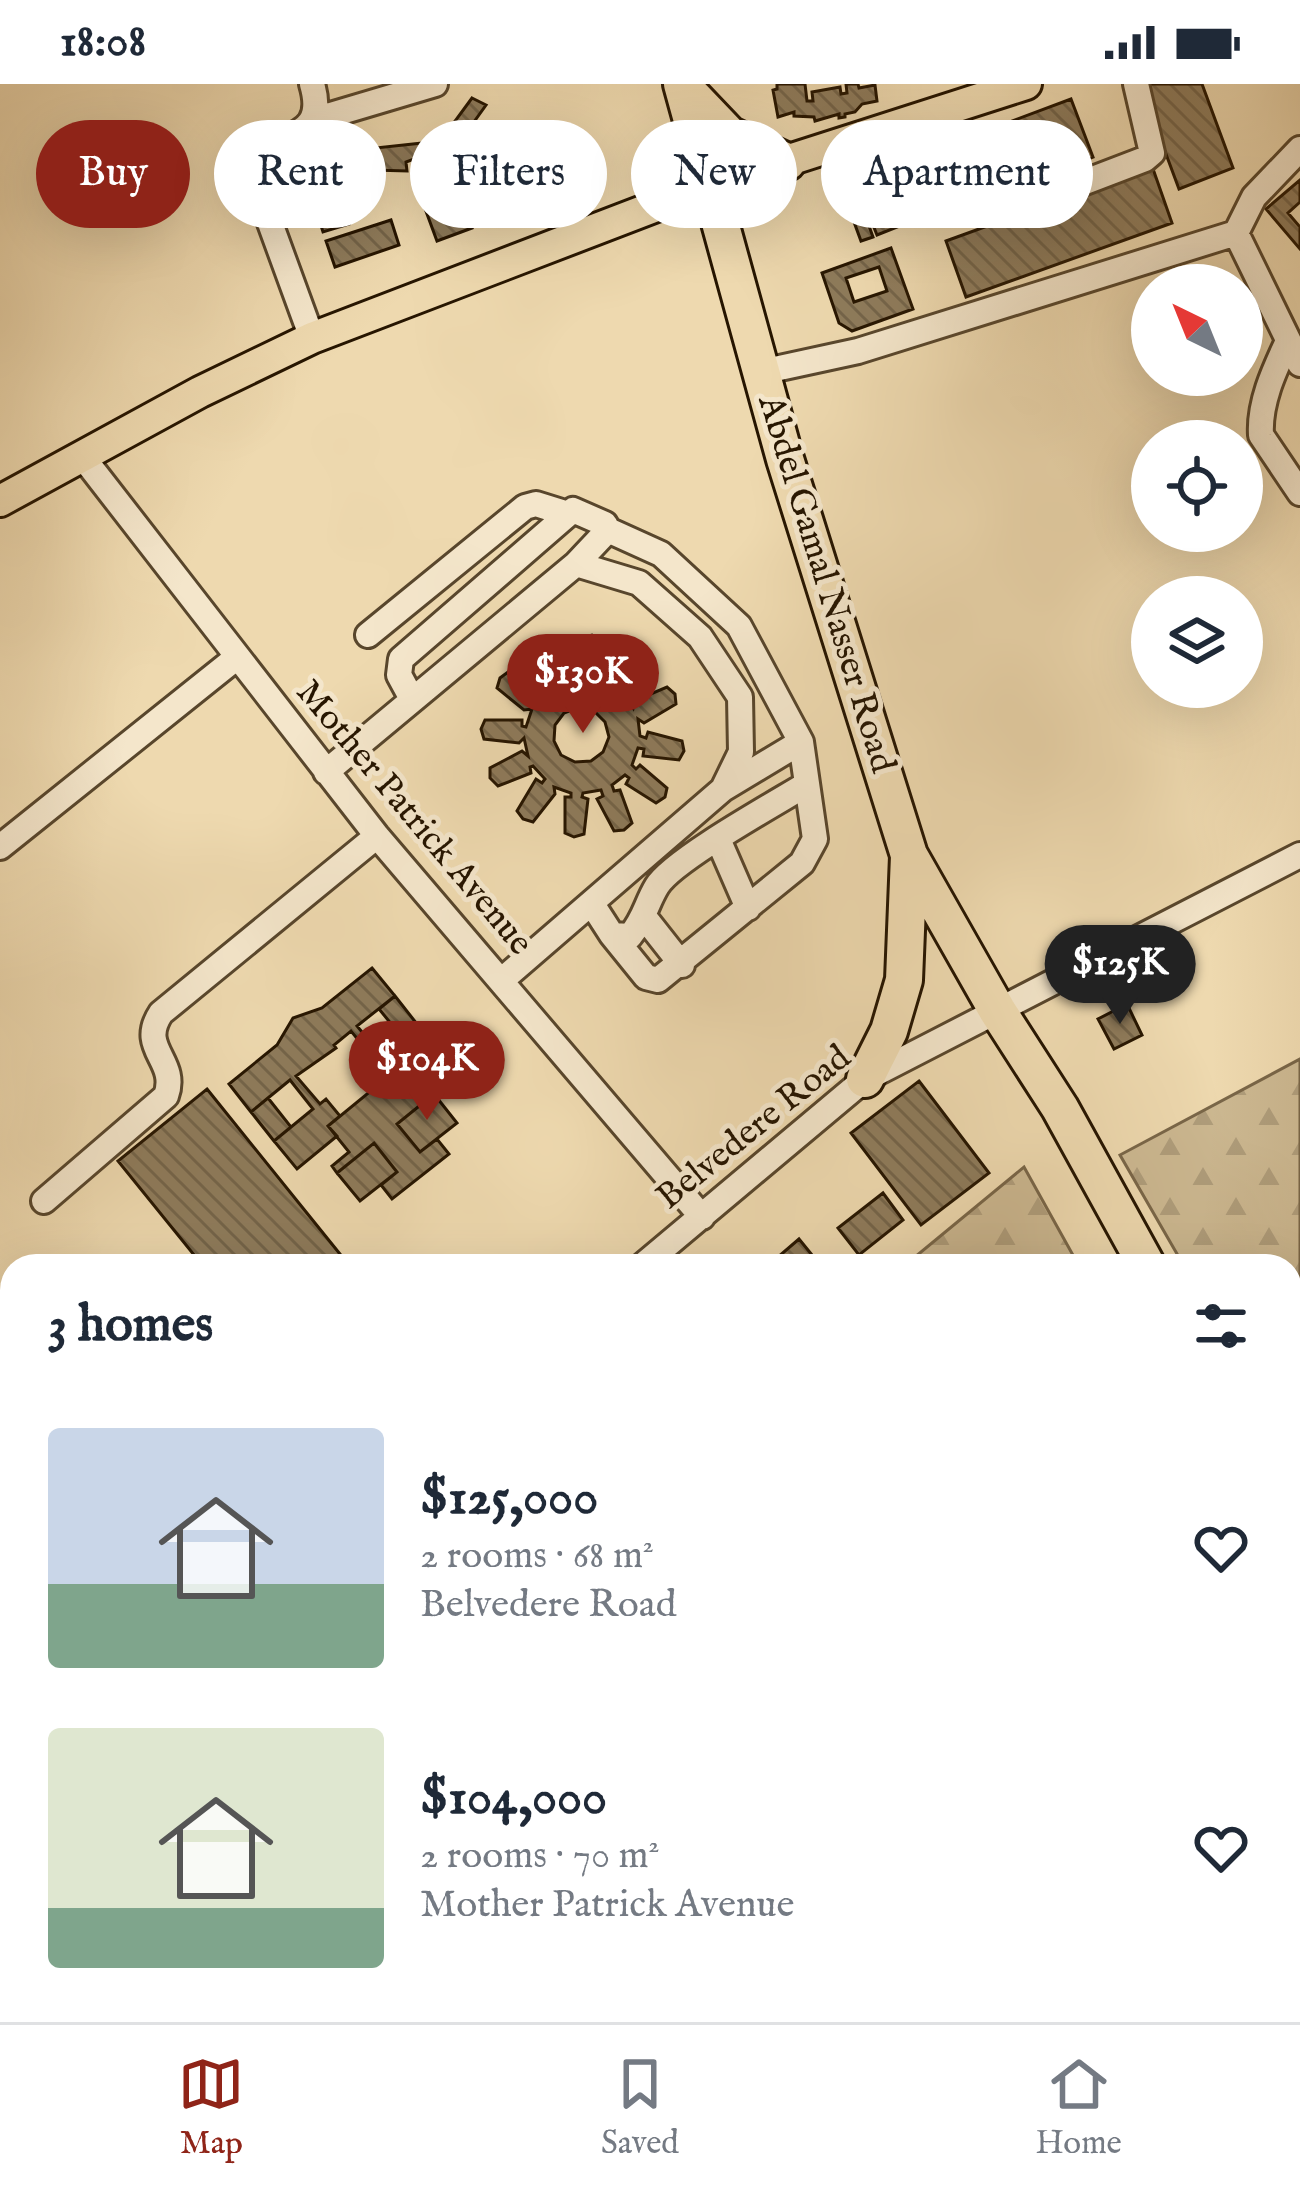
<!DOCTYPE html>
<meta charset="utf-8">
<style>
body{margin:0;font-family:"IM FELL English",serif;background:#f6f6f7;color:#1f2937;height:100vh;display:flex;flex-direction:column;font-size:45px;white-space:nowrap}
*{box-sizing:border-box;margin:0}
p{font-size:39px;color:#747a83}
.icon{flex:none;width:66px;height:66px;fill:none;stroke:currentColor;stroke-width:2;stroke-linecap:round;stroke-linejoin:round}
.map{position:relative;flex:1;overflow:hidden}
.details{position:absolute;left:0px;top:1170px;width:1302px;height:768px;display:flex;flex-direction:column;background:#fff;border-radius:36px 36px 0 0;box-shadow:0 12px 48px #0002}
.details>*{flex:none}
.guide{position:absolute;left:36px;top:36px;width:1230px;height:108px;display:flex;gap:24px}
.needle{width:78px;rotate:317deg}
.controls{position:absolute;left:1131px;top:180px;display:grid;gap:24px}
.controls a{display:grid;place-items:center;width:132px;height:132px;border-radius:50%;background:#fff;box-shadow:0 12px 48px #0002;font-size:60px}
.price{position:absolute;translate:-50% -102px;padding:0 27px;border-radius:42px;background:#8f2418;color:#fff;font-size:39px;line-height:78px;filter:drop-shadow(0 3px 6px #0008)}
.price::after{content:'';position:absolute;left:50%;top:72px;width:36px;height:27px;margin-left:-18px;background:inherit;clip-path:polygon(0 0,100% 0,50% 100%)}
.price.current{background:#222;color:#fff}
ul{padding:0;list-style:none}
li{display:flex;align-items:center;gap:36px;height:300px;padding:0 48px}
li span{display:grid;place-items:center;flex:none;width:336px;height:240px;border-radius:12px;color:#555}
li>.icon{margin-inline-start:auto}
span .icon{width:144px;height:144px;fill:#fffc;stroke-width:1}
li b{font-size:51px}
h2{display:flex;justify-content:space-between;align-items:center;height:144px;padding:0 48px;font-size:51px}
.tag{padding:0 42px;border-radius:54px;background:#fff;box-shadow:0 12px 48px #0002;font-size:42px;line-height:108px}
.tag.current{background:#8f2418;color:#fff}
.status{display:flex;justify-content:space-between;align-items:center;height:84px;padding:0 60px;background:#fff;direction:ltr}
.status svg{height:33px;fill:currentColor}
.tab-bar{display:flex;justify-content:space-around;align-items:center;height:168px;border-top:3px solid #e0e1e3;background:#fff;font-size:33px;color:#747a83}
.tab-bar a{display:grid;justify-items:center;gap:6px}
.tab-bar .current{color:#8f2418}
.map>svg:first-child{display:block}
.forest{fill:url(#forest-firs);stroke:#796648;stroke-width:3}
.building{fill:url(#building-back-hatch);stroke:#261500;stroke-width:3;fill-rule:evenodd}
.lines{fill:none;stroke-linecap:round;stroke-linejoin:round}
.minor-casing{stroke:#58462c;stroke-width:30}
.major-casing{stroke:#261500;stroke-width:36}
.highway-casing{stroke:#261500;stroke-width:42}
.minor{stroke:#f4e6cb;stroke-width:24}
.major{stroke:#eed9af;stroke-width:30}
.highway{stroke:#eed9af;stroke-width:36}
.labels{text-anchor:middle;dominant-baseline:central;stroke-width:10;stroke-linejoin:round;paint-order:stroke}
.street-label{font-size:36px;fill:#261500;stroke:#f4e6cb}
</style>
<div class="status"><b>18:08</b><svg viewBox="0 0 49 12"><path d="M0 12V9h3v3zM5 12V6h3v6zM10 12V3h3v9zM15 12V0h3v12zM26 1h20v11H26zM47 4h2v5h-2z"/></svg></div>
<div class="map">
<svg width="1300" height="1938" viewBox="0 0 1300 1938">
<defs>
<pattern id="forest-firs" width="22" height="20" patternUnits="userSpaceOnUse" patternTransform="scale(3)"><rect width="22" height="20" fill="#ccb891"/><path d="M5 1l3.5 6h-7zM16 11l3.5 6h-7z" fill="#af9d7b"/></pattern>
<pattern id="building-back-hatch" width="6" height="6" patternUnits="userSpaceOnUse" patternTransform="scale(3)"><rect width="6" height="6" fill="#8e7b5b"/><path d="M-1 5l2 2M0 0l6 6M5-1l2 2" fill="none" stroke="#746449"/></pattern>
</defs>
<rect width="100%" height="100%" fill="#eed9af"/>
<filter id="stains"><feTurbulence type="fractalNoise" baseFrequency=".00167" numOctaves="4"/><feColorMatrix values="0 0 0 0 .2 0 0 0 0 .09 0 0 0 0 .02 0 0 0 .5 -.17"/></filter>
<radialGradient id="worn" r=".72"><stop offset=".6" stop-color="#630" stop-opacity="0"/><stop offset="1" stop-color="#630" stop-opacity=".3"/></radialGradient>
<!-- forest -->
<path class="forest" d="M1300,975V1383L1290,1365V1182H1184L1120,1071Z
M1024,1083L1079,1182H904Z
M1290,1565L1300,1583V1729L1290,1733Z
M12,1921V1926H791L760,1938H0V1931Z"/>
<!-- building -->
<path class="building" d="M777,0H805L807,17H813L812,8L840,3L841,10L847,9L846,0H858L859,4L875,1L877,17L862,20L855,28L845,30V33L839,34V30L815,37L814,33L794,32V28L778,33L773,6L777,5Z
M1140,0H1202L1233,84L1179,105Z
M472,14L486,21L466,49L449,62L406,78L407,87L373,86L375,64L422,59L453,40Z
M1071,15L1093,73L931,133L910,75Z
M344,62L353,90L334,97L349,140L323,148L300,76Z
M443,67L452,90L423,101L420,92L431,88L425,74Z
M903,75L918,115L905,120L890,79Z
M886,79L890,89L860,101L856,90Z
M1152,82L1172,139L966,213L946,157Z
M452,90L472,144L437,157L417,103Z
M891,91L902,123L871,135L860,103Z
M851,92L873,153L861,157L839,97Z
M1300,96V118L1288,129L1300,143V165L1266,125Z
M900,126L905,140L877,151L871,136Z
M391,136L399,161L335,183L326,157Z
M891,164L913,225L852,247L839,239L822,189ZM879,183L887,207L854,218L846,194Z
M592,551L602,556L600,592L594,595L611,601L610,594L634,568L644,571L649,580L628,610L621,608L633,624L634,617L667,603L675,610L676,620L644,639L638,635L640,652L646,654L648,648L682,657L684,667L679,676L643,672L644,665L638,664L632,681L636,685L640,681L667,704L665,713L656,719L626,700L629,694L625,691L612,701L614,707L620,706L632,739L624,746L614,747L597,715L603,712L601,706L583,709L582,713L588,715L584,750L574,753L565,749V713H571V709L554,703L555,710L533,738L523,735L517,727L536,695L542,699L545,695L533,682L530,683L531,689L498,702L490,694V684L522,667L528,672L524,654L519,659L484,655L481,645L485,636H522V642L526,643L532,625L524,626L497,604L500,594L508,588L539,607L538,615L553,602L551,598L545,599L533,566L540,559H550L567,591L562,593L563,597L582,593L577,589L582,554ZM579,623L594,627L605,638L609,653L603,668L591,677L575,678L561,671L554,657L555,641L564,629Z
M372,884L395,912L357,942L380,970L417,940L442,970L406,1000L395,987L384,996L369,978L374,975L351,947L334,961L336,964L296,992L320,1020L326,1015L340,1032L328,1042L337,1052L297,1085L274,1057L313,1025L290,996L251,1028L229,1000L277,961L293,934L322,924Z
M395,912L417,940L402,953L379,925Z
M1127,920L1142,951L1114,965L1098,935Z
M395,987L416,1013L428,1003L434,1010L397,1040L420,1068L437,1055L449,1070L392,1115L381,1101L397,1088L374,1059L337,1089L332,1082L349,1068L328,1042Z
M919,997L989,1089L921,1141L851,1049Z
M207,1005L348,1180L346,1182H203L118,1077Z
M434,1010L457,1039L420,1068L397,1040Z
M268,1014L291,1043L274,1057L251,1028Z
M374,1059L397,1088L360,1117L337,1089Z
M883,1109L903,1136L859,1171L838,1144Z
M799,1155L821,1182H773L771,1179Z
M961,1926H999L1004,1938H965Z"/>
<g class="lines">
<defs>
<path id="minor" d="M312,0C332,68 256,40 254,95L312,254
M314,36L435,0
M1300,65L1254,113L1236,149L1300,280
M1009,127L1145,75L1152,69L1136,0
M1287,259C1274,287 1259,319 1261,351L1300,409
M761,288L858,267L1236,149
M82,372L377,752L702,1133
M608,446L661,470L739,542L801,658L815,755L802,779L658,896L646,893L612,851
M368,551L525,423L536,420L568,430
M412,615L399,591L401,575L573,426L605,440L608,446L576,480
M326,688L576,480L639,499L700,553L740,613L741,668L723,705L502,896
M723,705L801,658
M718,755L748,824
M0,763L236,574
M592,820L612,851L630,852C645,834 646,820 657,802C673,776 776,719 807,700
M645,834L682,881
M44,1117L166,1012C179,976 137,965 161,929L377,752
M642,1182L865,995L1300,771
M0,1468L12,1491
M0,1706L12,1696"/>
<path id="major" d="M0,417L200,308L312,254L711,101L1026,0
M1244,1938L1275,1926"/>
<path id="highway" d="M682,0L785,375L909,771L997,926L1060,1024L1147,1182
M689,9L729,51L787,78
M865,995L889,947L904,896L909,772
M1290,1439L1300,1457
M1290,1494L1300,1511"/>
</defs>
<!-- minor casing -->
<use href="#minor" class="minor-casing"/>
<!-- major casing -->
<use href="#major" class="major-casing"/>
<!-- highway casing -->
<use href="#highway" class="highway-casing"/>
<!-- minor -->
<use href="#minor" class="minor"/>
<!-- major -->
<use href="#major" class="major"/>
<!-- highway -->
<use href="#highway" class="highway"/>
</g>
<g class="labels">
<!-- street labels -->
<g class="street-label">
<text transform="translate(826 500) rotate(73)">Abdel Gamal Nasser Road</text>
<text transform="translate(414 734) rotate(50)">Mother Patrick Avenue</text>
<text transform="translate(754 1044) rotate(-39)">Belvedere Road</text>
</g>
</g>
<rect width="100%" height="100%" filter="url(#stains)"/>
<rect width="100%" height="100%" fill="url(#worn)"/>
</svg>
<div class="controls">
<a><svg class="needle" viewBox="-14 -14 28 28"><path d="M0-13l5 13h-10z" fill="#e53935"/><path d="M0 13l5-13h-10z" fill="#747a83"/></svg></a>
<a><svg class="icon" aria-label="locate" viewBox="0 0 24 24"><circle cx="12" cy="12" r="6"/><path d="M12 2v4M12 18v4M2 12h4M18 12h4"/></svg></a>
<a><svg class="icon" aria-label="layers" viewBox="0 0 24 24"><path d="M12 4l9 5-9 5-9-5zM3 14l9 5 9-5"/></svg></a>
</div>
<b class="price" style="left:583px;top:652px">$130K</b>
<b class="price current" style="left:1120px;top:943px">$125K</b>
<b class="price" style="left:427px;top:1039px">$104K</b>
<div class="guide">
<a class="tag current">Buy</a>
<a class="tag">Rent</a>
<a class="tag">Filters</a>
<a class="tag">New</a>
<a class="tag">Apartment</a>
</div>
<section class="details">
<h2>3 homes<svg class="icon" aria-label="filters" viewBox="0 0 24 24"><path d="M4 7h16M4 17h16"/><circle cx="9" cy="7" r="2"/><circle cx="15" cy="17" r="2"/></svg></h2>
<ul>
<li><span style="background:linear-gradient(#c9d6e8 65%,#7fa58c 0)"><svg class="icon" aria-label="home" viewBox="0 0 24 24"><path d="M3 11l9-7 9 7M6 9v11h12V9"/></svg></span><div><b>$125,000</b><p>2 rooms · 68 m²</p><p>Belvedere Road</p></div><svg class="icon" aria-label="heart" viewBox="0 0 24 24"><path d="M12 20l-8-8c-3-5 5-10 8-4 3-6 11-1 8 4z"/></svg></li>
<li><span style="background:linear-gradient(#dfe7d0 75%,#7fa58c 0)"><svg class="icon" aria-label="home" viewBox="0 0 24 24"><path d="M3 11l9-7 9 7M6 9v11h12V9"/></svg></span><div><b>$104,000</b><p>2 rooms · 70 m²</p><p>Mother Patrick Avenue</p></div><svg class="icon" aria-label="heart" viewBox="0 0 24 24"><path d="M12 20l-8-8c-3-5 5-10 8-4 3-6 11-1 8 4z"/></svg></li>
</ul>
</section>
</div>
<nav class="tab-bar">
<a class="current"><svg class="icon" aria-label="map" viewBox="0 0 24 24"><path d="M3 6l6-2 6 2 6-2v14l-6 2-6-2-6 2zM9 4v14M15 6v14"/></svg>Map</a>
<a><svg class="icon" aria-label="saved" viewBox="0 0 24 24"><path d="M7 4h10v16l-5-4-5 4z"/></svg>Saved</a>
<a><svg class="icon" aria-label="home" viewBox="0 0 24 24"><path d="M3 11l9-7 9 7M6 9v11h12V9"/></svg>Home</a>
</nav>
